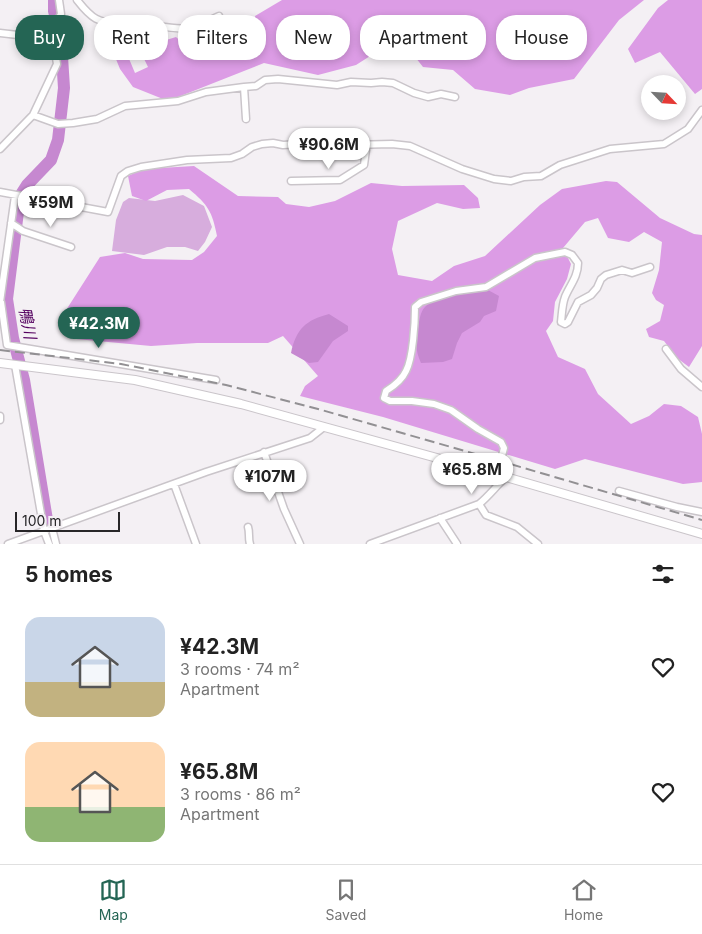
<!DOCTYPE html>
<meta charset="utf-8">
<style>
body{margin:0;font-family:Inter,"Noto Sans JP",sans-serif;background:#f2f2f2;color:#222;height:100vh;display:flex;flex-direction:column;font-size:19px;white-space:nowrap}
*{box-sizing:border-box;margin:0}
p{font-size:16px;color:#767676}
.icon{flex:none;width:28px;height:28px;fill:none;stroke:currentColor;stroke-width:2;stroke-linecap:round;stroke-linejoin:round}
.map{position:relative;height:544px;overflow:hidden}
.panel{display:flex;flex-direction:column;background:#fff;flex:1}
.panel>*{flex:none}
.banner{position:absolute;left:15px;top:15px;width:672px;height:45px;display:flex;gap:10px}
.needle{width:32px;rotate:115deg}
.fabs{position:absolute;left:641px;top:75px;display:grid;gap:10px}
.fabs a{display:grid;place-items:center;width:45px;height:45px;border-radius:50%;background:#fff;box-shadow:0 2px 8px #0003;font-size:25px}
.scale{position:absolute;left:15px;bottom:12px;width:105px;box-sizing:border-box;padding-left:5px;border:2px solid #272628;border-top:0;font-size:14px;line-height:18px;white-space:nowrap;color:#272628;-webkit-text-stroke:4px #f4f0f4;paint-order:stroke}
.price{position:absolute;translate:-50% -42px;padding:0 11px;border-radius:18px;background:#fff;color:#222;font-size:16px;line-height:32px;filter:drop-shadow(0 1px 2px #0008)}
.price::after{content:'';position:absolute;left:50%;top:30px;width:15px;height:11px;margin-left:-8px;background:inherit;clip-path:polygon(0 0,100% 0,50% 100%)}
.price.on{background:#246554;color:#fff}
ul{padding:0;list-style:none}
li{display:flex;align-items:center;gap:15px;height:125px;padding:0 25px}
li span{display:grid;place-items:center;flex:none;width:140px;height:100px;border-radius:15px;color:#555}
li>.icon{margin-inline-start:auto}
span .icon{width:60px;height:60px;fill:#fffc;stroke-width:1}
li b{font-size:21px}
h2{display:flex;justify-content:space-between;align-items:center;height:60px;padding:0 25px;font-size:21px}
.pill{padding:0 18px;border-radius:20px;background:#fff;box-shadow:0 2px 8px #0003;font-size:18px;line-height:45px}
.pill.on{background:#246554;color:#fff}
.tab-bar{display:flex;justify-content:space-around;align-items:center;height:70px;border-top:1px solid #e0e0e0;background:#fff;font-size:14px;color:#767676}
.tab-bar a{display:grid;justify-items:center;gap:2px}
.tab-bar .on{color:#246554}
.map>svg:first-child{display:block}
.green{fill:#d7addd}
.forest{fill:#dc9ce5}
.water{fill:#c688d0}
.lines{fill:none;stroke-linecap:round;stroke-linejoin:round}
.river{stroke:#c688d0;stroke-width:12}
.minor-casing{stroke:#cac5ca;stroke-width:9}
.tertiary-casing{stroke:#cac5ca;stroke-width:10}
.minor{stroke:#fff;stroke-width:6}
.tertiary{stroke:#fff;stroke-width:8}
.rail{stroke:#929093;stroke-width:2;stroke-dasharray:10 5;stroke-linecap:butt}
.labels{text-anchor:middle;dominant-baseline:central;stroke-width:4.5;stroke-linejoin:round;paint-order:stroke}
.water-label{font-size:16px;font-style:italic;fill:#54015f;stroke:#f4f0f4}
</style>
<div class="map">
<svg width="702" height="544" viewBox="0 0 702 544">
<rect width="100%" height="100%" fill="#f4f0f4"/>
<!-- green -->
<path class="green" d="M183,195L204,206L212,227L205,242L198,251L185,247H167L144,255L112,251L116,220L123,202L129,198L155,201Z"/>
<!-- forest -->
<path class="forest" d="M282,0H644L619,20L574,79L529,88L510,95L475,89L453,70L423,67L408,48L389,44L356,65L318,75L264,63L168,101L133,87L120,69L111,47L122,42L135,73L148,67L129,28L140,24L149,39L163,41L176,37L189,49H202L257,29L255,16Z
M668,0H702V89L695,94L660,52L635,63L628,49L658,8Z
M194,166L238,196L278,197L286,204L309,207L335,201L371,183L402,186L464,185L478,198L480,208L463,209L437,203L398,221L392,249L398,275L432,281L454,266L485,256L540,205L562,189L606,181L617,182L660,218L694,234L702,235V346L689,367L677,358L664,341L649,337L646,329L660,321L664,305L656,300L652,293L659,270L662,242L644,232L629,242L608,238L598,218L585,222L563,248L571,264L567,279L555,302L553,321L546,331L558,357L585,369L598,394L631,424L649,416L664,404L681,406L698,417L702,434V482L683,484L585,459L555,469L383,417L300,396L305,386L318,376L283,336L268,343H197L151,346L76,339L61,318L100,257L125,253L143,259L192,260L204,252L217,236C212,211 208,205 189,189L167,190L146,201L132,196L128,176L143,169Z"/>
<!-- water -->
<path class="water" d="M488,290L499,296L496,311L484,316L480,322L462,333L457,343L452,359L443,362L421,363C415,349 416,344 418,329C419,322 420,312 425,307C434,297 474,292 488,290Z
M329,314L348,326V331L333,341L318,362L309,363L291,353C296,329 306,320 329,314Z"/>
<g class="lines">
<!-- river -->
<path class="river" d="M53,544L49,532L24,380L13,338L7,299L20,196L27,185L51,160L58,140L64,88L61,41L54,11V0"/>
<defs>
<path id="minor" d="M77,0C91,18 98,24 123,23C129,23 136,22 142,23C180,29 182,34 219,16
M0,33L53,39
M244,87L256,86L265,80L278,79L337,85L351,82L371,83L382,82L393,83L414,93L428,97L441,94L455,97
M33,115L58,124L73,123L97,119L125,106L178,101L206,92L244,87L246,119
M0,149L33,115L57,64L53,39V27L61,14L59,0
M291,181L340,180L364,165L366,150L356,147
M0,192L108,212L121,176L128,171L141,167L187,160L231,158L242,154L252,147L262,144L273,143L283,145L330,142L350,145L392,144L410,146L462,169L494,179L511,181L524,177L541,176L560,165L610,149L664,144L688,129L702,110
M11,223L23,231L71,247
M0,302L15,196
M1,302L7,345L216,380
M666,349L681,369L702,387
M15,365L44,531L49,544
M0,416V420
M264,452L284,509L300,544
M174,484L196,544
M619,491L677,507L702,512
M479,504L486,515L517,527L538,544
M440,518L457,544
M248,527C250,533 248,538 250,544
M52,528L56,544
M8,544L206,472L310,438L324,427
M370,544L479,504C489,496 496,486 506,477L499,467L504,448L501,442L478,429L451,410L434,404L412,401H390L384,398L386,391C394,386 402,380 406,371C413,358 415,322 415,307L421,302L456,291L486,287L535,258L565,252L572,255L578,263C578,277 570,285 565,297C562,305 562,314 561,322L565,324L568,322L578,302L591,295L597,288L601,279L606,275L622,270L632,273L650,267"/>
<path id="tertiary" d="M0,363L135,380L241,404L506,477L702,534"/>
</defs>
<!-- minor casing -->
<use href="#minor" class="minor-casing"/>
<!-- tertiary casing -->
<use href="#tertiary" class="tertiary-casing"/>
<!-- minor -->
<use href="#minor" class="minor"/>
<!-- tertiary -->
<use href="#tertiary" class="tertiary"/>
<!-- rail -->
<path class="rail" d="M0,350L121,364L226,385L318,409L493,459L702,520"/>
</g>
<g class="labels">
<!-- water labels -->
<g class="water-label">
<text transform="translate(28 323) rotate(79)">鴨川</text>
</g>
</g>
</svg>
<div class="fabs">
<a><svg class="needle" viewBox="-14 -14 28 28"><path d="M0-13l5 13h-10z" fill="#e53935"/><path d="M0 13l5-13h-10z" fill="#767676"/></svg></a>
</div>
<div class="scale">100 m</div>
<b class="price" style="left:329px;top:170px">¥90.6M</b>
<b class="price" style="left:51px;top:228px">¥59M</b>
<b class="price on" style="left:99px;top:349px">¥42.3M</b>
<b class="price" style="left:472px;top:495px">¥65.8M</b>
<b class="price" style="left:270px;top:502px">¥107M</b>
<div class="banner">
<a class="pill on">Buy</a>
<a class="pill">Rent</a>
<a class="pill">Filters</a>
<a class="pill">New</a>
<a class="pill">Apartment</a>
<a class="pill">House</a>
</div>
</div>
<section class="panel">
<h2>5 homes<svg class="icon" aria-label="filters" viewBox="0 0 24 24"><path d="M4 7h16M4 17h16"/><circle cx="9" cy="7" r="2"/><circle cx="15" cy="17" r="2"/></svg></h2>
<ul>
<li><span style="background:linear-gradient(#c9d6e8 65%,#c2b280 0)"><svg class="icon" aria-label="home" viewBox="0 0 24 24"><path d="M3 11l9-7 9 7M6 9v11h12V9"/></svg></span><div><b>¥42.3M</b><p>3 rooms · 74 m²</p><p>Apartment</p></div><svg class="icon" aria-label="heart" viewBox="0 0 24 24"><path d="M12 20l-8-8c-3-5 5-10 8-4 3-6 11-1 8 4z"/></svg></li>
<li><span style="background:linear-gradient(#ffd9b3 65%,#8fb573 0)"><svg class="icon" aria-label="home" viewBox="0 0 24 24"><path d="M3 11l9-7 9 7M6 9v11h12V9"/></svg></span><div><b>¥65.8M</b><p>3 rooms · 86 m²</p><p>Apartment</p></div><svg class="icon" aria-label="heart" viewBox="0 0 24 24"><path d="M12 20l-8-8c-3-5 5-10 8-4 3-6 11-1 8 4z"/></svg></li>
</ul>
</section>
<nav class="tab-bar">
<a class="on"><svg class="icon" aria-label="map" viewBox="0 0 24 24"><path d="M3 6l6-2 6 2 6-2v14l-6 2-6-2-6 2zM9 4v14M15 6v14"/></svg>Map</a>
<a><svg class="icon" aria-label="saved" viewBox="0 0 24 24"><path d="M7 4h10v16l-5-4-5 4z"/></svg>Saved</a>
<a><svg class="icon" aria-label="home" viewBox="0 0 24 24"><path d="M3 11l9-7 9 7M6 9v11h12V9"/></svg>Home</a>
</nav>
